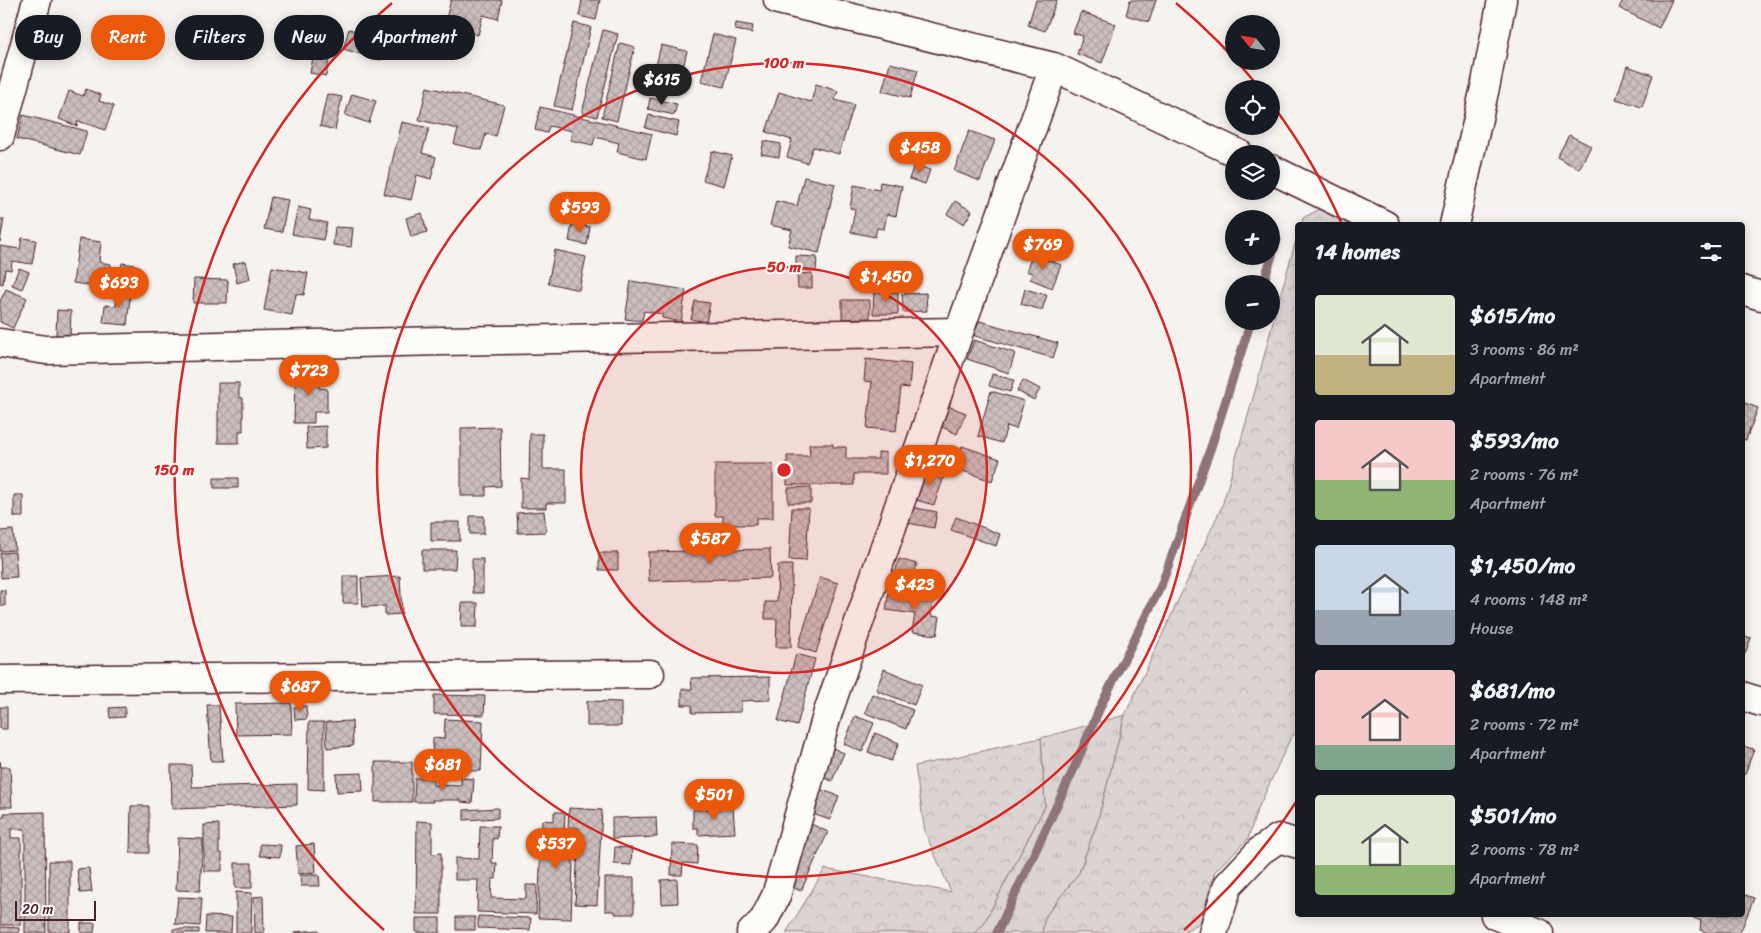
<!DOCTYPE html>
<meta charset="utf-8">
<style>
body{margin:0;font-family:Sriracha,sans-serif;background:#20242c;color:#f1f3f6;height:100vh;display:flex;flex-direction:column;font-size:19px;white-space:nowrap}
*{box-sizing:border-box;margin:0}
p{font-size:16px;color:#9ea1a6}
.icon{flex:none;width:28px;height:28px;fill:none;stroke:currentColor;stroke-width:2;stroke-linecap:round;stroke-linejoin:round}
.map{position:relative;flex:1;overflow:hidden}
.panel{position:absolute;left:1295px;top:222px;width:450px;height:695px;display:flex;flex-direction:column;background:#171b24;border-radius:5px;box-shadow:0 2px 12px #0003}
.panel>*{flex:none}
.banner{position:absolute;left:15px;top:15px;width:475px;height:45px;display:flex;gap:10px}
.needle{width:32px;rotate:300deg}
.tools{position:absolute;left:1225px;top:15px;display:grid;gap:10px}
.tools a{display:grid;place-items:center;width:55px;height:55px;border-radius:50%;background:#171b24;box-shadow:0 2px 12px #0003;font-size:25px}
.scale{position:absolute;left:15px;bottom:12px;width:81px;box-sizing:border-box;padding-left:5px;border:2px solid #4a1f2b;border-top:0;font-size:14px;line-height:18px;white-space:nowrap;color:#4a1f2b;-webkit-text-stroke:4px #fdfcf7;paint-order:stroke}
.price{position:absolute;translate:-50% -42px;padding:0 11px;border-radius:18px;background:#ea580c;color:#fff;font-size:16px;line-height:32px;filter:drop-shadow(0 1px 2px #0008)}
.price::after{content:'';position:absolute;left:50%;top:30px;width:15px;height:11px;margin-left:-8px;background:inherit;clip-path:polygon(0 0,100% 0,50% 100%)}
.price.selected{background:#222;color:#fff}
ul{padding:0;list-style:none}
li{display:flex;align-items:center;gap:15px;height:125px;padding:0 20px}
li span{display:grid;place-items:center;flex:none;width:140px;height:100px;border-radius:5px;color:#555}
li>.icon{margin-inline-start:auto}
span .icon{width:60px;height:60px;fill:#fffc;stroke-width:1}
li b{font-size:21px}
h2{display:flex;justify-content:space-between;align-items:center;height:60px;padding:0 20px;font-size:21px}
.tag{padding:0 18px;border-radius:22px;background:#171b24;box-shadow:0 2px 12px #0003;font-size:18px;line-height:45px}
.tag.selected{background:#ea580c;color:#fff}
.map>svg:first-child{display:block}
.grass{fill:url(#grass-tufts);stroke:#937a7e}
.forest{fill:url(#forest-crowns);stroke:#937a7e}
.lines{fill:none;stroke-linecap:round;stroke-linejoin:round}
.stream{stroke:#8e7378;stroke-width:9}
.building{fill:url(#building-cross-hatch);stroke:#4a1f2b}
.minor-casing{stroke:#4a1f2b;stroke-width:31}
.minor{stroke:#fdfcf7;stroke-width:28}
.ring{fill:none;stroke:#d62828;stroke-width:2.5}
.centre{fill:#d62828;stroke:#fdfcf7;stroke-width:2.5}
.ring-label{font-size:15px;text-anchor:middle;font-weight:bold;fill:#d62828;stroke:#fdfcf7;stroke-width:4;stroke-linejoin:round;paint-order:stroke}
</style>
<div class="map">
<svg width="1761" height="933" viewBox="0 0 1761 933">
<defs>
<pattern id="grass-tufts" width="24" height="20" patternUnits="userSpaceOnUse" patternTransform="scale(1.25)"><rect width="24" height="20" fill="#dcd4d2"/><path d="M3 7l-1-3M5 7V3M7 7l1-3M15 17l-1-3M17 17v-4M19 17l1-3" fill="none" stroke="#beb6b4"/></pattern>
<pattern id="forest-crowns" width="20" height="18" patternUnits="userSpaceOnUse" patternTransform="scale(1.25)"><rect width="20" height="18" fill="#dcd4d2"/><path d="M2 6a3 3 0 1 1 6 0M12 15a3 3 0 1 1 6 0" fill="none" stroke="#beb6b4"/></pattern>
<pattern id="building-cross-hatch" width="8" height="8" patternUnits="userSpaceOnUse" patternTransform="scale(1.25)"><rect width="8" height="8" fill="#cbbfbe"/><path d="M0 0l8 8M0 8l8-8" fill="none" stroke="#b0a4a3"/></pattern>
</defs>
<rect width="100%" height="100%" fill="#f6f3ef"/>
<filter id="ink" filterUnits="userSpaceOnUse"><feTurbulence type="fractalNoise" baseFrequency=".02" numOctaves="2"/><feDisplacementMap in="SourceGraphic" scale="10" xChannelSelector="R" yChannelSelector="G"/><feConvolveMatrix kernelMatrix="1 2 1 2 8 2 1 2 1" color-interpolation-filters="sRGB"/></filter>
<g filter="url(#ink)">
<!-- grass -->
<path class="grass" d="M1125,715L1098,820L1079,873L1045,917L1042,933H975L983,925L1045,806L1041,738Z"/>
<!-- forest -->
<path class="forest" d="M1320,209L1362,225H1301L1303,218Z
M1297,237V733L1291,737L1256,813L1248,839L1215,871L1200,923L1181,933H1042L1045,917L1079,873L1098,820L1125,715L1222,506L1255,391L1276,310Z
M1041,738L1045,806L983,925L974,933H786L825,869L951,892L925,832L915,766Z"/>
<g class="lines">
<!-- stream -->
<path class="stream" d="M1263,284L1277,240
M997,933L1072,773L1102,703L1161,586L1212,444L1251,321"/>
</g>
<!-- building -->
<path class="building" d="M451,0H502L498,19L483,15L478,35L444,26Z
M582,0H600L596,20L579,16Z
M1036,0H1057L1045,31L1028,25Z
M1130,0H1156L1149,22L1126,15Z
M1623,0H1672L1659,28L1619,8Z
M1081,12L1116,24L1102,63L1077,54L1083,36L1073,33Z
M312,22L333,25L330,43L310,40Z
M574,23L591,27L572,110L554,106Z
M736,23L753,26L752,33L735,30Z
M349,29L387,40L381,60L343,49Z
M603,30L618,34L597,117L582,113Z
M713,34L736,40L724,87L701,81Z
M620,43L635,47L617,121L602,117Z
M661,45L687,51L681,76L655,70Z
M315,47L331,51L326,76L310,73Z
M890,63L918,70L910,98L882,91Z
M1627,66L1653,75L1642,107L1616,99Z
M655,74L679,80L676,92L652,86Z
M816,84L838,91L835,100L854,105L839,154L813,147L807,163L787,157L792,140L766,132L779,92L811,102Z
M427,87L504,105L496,136L486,134L481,150L454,144L458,129L419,120Z
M86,89L101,95L99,101L114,106L105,130L78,121L77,126L59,119L69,91L83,96Z
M327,94L342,97L335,130L320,126Z
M352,94L376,101L369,123L345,115Z
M650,98L677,104L674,115L648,109Z
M540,107L652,134L646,159L617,152L619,143L595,137L593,145L570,140L572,131L549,126L547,133L535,130Z
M23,115L87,131L80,155L17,139Z
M649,115L679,122L676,136L645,128Z
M402,122L429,128L422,153L436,157L431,179L417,175L411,200L384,194Z
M969,131L995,140L980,181L954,171Z
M1569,135L1591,146L1579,169L1557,157Z
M764,141L781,144L779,157L761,154Z
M712,151L732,156L724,186L703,180Z
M914,165L930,170L925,184L909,179Z
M804,177L835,184L819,253L788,246L792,230L770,225L776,201L797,206Z
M880,182L902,186L896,216L887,214L884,229L877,228L875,237L851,232L855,209L850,208L854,185L879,190Z
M271,197L288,200L282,232L264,229Z
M955,201L972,211L964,224L947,214Z
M298,207L311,210L309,219L327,223L323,240L292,234Z
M422,213L427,232L411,237L406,218Z
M0,219H4L0,242Z
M572,224L590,227L587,245L569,241Z
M335,227L353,228L351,247L333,245Z
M22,238L36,240L32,264L12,261L11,270L5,269L3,284L0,283V246L20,249Z
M79,239L101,242L99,262L111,264L109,280L96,279L95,286L73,283Z
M555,250L586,257L579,290L548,283Z
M1033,254L1061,265L1052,288L1030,279L1032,273L1026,271Z
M796,256L817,257L816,271L796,270Z
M246,261L250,279L237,283L233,264Z
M122,263L135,265L133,281L119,279Z
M272,267L308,273L304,295L296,294L292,315L264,310Z
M19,268L29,272L22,289L12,285Z
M812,273V288H798L797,274Z
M194,279L228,280L227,303H193Z
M631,281L686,290L681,322L662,318V314L644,311L642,321L625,319Z
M118,288L131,289L127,325L103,323L105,305L116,306Z
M6,289L27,298L13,328L0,322V301Z
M1025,289L1047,295L1042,310L1021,304Z
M874,292H898V314H873Z
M926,293L927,311L903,312L902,294Z
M842,300H870V318L842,319Z
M695,301L710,303L706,322L691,319Z
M57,310L71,311L70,336L56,335Z
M969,318L1058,343L1053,358L965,333Z
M974,340L1015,353L1009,373L967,359Z
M866,359L911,364L909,388L901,387L896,431L867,428L872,382L864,381Z
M295,372H320L319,388L327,389V412H314V423H294Z
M992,374L1014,380L1010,392L989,386Z
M1023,380L1040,389L1034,400L1017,391Z
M218,383H239V397L243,398V431H239V443H218Z
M991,391L1024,401L1016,429L1007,426L1002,443L978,436Z
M1742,402L1758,408L1746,440L1742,439Z
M948,406L966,413L957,434L940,426Z
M326,426V448L307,449L306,427Z
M500,427L501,486L486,487V496H461V428Z
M530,434H543V469H566V503H546V508H521V478L529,479Z
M809,444H833V447H846V459H878V453L886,452V474H854V485H787V456H810Z
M962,446L1000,459L992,481L954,468Z
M715,464H773V518H756V525H723V516H715Z
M927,468L945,474L934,505L916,500Z
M214,478H238V488H214Z
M811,487V503H788V488Z
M14,495H23V517H14Z
M911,507L937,512L934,528L908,523Z
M792,508H809L806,561L789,560Z
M544,511L546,532L518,533L517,513Z
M470,516H484V534H470Z
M956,517L1000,534L996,546L951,530Z
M431,522H460V541H431Z
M13,530L15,550L0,551V531Z
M770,549L771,578L649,581L648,552Z
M422,550H456L455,569H422Z
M15,552L17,577L1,578L0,553Z
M599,553H618V570H599Z
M472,559H483V593H473Z
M899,559L917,564L910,588L892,583Z
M778,565H792L791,647H776L777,619H765V602H777Z
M343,576H358V603H343Z
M400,576L402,614L385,615V606L363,607L361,578Z
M820,577L838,583L816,653L798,647Z
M0,590H5V606H0Z
M889,591L934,597L931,616L940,617L937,635L912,632L915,614L886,610Z
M462,603H478L477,627H461Z
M1742,635L1751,638L1742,661Z
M796,654L815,659L797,726L778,721Z
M884,669L922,685L914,705L876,690Z
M770,677V700L741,701V712L692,713V705H682V689H692L691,678Z
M872,694L913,710L906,729L865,713Z
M434,695L485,696L484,715L434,714Z
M587,701L621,702V726H587Z
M291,703L292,734L236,735L235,704Z
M207,705H219L223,761H211Z
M306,706L307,719L295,720L294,707Z
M0,707H7V729H0Z
M125,707V717L110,718L109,708Z
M855,716L874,723L862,752L844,744Z
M445,719L483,721L481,771L432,770L433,738L444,739Z
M352,721L353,746L327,748L326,722Z
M309,722H324V790L308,789Z
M875,733L899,743L891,761L868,752Z
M828,746L844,753L832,781L817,775Z
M1742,746L1754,749L1742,782Z
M0,761L1,767H10L12,807H0Z
M375,762H412V802H375Z
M171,765H191L192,787L297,784V805L172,809Z
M362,773L363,791L337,792L336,774Z
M415,778H433V785L461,786V778L474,779L472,803L461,802V800H432L433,802H414Z
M816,788L839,796L830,820L807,812Z
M131,806H149V853H130Z
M498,808V818L464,820V810Z
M569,808L602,810L597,905L575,904L579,828L568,827Z
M733,808L735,833L698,835V828H693V810Z
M45,812L46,933H25V829H11V838H21V925H0V818L4,817V813Z
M554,812H565L564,837H574L571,919L538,918L542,820L554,821Z
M656,817L657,837L612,839V818Z
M417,821L432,822V854L441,853V914H416Z
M809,823L828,832L801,891L782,883Z
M219,824V853H222V871H204V825Z
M480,826H498L497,839L493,838L492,863H497L496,879H492L491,898L526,899V885H537L536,914L477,912L478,880H455V858L479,859Z
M178,838L203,839L200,891L176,890Z
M260,844L281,845L280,857L260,856Z
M314,844L316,872L298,874L296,846Z
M672,844L698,845L697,864L683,863L682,875H671Z
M615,847L632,848L631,865L614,864Z
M49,861H70V932H49Z
M235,863H252V888H235Z
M89,868L92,892L80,893L77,869Z
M300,875H319L320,886H301Z
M605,878H634V914H615V911H605Z
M677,879L678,903L662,904L661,880Z
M236,892L252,893L251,933H236Z
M1742,894L1754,898L1740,933H1709L1700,930L1701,921L1691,917L1692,915H1742Z
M263,896L264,933H255L254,897Z
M178,897L202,898L200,926L175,924Z
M206,916L232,917L231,933H205Z
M478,916L531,918L530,930L478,928Z
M456,917H475V930H456Z
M416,918H440V933L416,932Z
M81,923H95L94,933H81Z
M0,927L19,928V933H0Z
M173,929H199V933H173Z
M319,930V933H294V932Z"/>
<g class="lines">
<defs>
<path id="minor" d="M778,0L1054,67L1239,154
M0,136L37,0
M1271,169L1385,225
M1454,225L1486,83L1502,0
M1742,290L1761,296
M0,343L46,350L443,341L959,332
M0,680L650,674
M1742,696L1761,702
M1495,915L1539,933
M751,933L764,920L776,896L828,712L959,332L1054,67
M1213,933L1228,885L1260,851L1279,838L1298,844"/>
</defs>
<!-- minor casing -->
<use href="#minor" class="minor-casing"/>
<!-- minor -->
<use href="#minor" class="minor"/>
</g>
</g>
<!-- distance rings -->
<circle cx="784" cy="470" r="203" fill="#d62828" fill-opacity=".12"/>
<g class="ring">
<circle cx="784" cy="470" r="203"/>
<circle cx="784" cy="470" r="407"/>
<path d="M1296 802A610 610 0 0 1 1184 930M384 930A610 610 0 0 1 392 3M1176 3A610 610 0 0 1 1258 86M1274 107A610 610 0 0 1 1341 222"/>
</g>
<circle cx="784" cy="470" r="8" class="centre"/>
<g class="ring-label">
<text x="784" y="68">100 m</text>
<text x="784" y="272">50 m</text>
<text x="174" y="475">150 m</text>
</g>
</svg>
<div class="tools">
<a><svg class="needle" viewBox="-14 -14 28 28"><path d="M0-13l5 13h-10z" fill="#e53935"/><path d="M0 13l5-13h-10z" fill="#9ea1a6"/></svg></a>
<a><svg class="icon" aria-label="locate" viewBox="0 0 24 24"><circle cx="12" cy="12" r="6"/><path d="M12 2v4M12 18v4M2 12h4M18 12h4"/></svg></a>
<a><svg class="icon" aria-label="layers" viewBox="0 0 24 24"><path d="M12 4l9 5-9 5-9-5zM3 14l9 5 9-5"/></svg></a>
<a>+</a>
<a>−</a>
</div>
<div class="scale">20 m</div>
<b class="price selected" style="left:662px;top:106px">$615</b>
<b class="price" style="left:920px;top:174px">$458</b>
<b class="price" style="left:580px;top:234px">$593</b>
<b class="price" style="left:1043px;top:271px">$769</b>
<b class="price" style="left:886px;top:303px">$1,450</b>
<b class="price" style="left:119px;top:309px">$693</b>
<b class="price" style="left:309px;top:397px">$723</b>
<b class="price" style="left:930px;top:487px">$1,270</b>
<b class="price" style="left:710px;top:565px">$587</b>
<b class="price" style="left:915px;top:611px">$423</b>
<b class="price" style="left:300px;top:713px">$687</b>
<b class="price" style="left:443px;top:791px">$681</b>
<b class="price" style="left:714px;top:821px">$501</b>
<b class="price" style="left:556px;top:870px">$537</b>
<div class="banner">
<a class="tag">Buy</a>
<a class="tag selected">Rent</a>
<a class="tag">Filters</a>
<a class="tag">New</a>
<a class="tag">Apartment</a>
</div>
<section class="panel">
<h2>14 homes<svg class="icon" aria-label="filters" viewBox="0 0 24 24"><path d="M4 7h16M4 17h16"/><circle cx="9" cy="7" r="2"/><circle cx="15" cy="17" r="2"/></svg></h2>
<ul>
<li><span style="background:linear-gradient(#dfe7d0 60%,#c2b280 0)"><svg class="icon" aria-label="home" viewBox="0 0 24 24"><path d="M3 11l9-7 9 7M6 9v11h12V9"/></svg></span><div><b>$615/mo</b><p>3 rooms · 86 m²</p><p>Apartment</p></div></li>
<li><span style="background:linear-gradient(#f6c9c9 60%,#8fb573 0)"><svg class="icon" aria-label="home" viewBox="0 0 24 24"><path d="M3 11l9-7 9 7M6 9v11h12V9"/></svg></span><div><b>$593/mo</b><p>2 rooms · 76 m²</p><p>Apartment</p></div></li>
<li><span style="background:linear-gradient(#c9d6e8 65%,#9aa5b1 0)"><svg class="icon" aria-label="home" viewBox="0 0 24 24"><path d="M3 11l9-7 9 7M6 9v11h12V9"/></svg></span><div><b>$1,450/mo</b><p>4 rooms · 148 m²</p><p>House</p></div></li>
<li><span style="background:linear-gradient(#f6c9c9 75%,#7fa58c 0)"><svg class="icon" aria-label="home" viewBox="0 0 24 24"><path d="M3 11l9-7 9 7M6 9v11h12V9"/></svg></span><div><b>$681/mo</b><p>2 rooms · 72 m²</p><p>Apartment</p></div></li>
<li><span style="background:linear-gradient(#dfe7d0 70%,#8fb573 0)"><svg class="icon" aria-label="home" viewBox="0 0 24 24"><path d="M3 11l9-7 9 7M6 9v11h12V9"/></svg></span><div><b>$501/mo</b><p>2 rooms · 78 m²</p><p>Apartment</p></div></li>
</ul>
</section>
</div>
